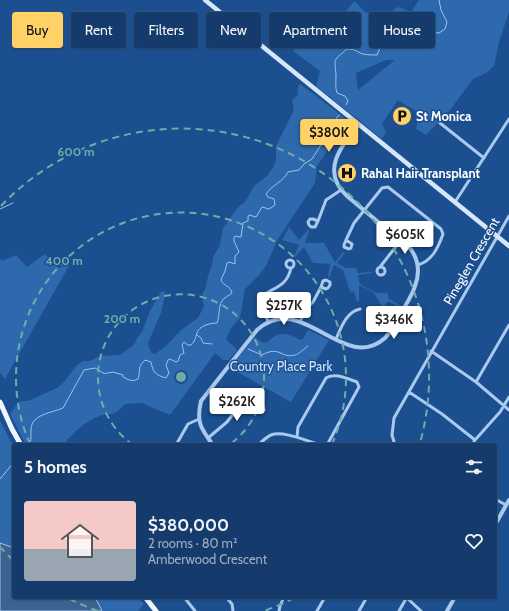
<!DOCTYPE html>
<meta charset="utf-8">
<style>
body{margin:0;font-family:Cabin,sans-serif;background:#214673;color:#f1f3f6;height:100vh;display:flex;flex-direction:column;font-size:15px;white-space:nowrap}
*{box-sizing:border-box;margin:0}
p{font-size:13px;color:#9dadc1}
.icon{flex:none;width:22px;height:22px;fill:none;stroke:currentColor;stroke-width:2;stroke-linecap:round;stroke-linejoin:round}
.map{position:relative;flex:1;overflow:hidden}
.panel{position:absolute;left:12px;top:443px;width:485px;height:156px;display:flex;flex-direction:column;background:#143b6b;border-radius:4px;box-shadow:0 1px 3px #0004,0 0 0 1px #33557e}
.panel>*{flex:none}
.hud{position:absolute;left:12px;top:12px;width:485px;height:36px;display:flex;gap:8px}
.price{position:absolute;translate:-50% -34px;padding:0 9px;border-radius:4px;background:#fff;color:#222;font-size:13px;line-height:26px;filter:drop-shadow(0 1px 2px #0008)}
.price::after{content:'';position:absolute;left:50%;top:24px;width:12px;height:9px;margin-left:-6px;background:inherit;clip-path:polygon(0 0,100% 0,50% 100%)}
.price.on{background:#ffd166;color:#111}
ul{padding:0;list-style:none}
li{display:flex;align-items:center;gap:12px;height:100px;padding:0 12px}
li+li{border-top:1px solid #33557e}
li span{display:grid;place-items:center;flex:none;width:112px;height:80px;border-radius:4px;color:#555}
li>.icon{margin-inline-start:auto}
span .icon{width:48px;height:48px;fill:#fffc;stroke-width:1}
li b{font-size:17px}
h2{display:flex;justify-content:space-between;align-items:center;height:48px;padding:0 12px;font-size:17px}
.chip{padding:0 14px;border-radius:4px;background:#143b6b;box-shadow:0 1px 3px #0004,0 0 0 1px #33557e;font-size:14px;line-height:36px}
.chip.on{background:#ffd166;color:#111}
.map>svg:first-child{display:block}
.green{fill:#2e69ad;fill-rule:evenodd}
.water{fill:#3c6290;stroke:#9cc4f0}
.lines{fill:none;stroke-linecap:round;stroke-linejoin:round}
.stream{stroke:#9cc4f0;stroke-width:1}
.minor{stroke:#a9c9ee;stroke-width:3}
.tertiary{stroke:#a9c9ee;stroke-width:4}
.secondary{stroke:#d6e6fa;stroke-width:4.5}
.primary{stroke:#f0f6ff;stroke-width:5}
.ring{fill:none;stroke:#6fada8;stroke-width:2;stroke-dasharray:7 5}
.labels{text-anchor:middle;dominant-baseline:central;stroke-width:3;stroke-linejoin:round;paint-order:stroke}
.poi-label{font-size:13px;font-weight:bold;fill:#fff;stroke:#1b4f8f;text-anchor:start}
.street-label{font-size:13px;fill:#fff;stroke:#1b4f8f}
.park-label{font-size:13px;fill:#cfe3fa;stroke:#1b4f8f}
.centre{fill:#6fada8;stroke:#1b4f8f;stroke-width:2}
.ring-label{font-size:12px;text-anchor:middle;font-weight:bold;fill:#6fada8;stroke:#1b4f8f;stroke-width:3;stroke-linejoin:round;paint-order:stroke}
</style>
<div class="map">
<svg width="509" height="611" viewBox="0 0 509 611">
<rect width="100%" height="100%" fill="#1b4f8f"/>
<!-- green -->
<path class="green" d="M419,0H509V12L499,42L494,66L486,73L473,79L450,110L426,135L416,129L419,113L398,100L382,124L386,132L382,139L316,86L320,71L293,51L301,40L317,49L354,1L365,12L379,19L398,7L411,12ZM386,60H395L358,90L356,73Z
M300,84L350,122L334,141L317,166L315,183L278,239L266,266L259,275L245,289L240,318L231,328L226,339L237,350L229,360H223L215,353L170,415L142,403L125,404C112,419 111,411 97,417C85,422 76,431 67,440L66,445H26L10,414L18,403L22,401H28L57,388L63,383L77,365L83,361H89L101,356L120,355L131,347L135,343L137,338L142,332L150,311L161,292L164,291L165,294L161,313L148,343L149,348L152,353L155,354L166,346L181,330L198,318L204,306L202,295L206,287L208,276L212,265L213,257L220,245L223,228L238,207L245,202L254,186L267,176L273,168L276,160V146L294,110L292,100L298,95V87Z
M289,227L299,240L308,230L309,231L305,243H324L335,262L343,252L345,253L337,263L346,268H356L358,273L372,272V273L358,275L360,284C368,289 378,296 387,292L389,299L400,305L399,307L388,301L383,308L374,293L359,285V301L357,302L354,291L350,292L343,270L334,265L329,278L328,277L330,264L313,263L304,247L295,257L294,256L299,245L282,240Z
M45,254L59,268L71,262L5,379L0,373V258L2,261L16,255L27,267Z
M308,330L329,340L291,402L230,368L255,337L263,343C269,343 270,339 275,336C284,331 293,337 301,340L303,339Z
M0,420L14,448V548L0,543Z
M95,597H137L144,604L138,611H102Z"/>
<!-- water -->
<path class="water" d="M0,543L14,548V597H95L102,611H0Z"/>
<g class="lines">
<!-- stream -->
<path class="stream" d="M346,105L348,101L345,96L337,93C335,87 336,82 336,76C335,57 332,62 347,49C357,49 356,52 363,54C368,55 372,55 377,55L380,48L381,40L395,18L400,19L411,31V36L414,40L425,42L427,40L426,34L430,32L439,33L445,29L447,22L441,10L439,0
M0,209L13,203
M197,335L201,338L203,343L212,344
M248,349L262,355C280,345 281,359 295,355C299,354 304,349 308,346
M30,445C31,440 31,434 31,429C32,414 52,413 63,408L84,370L95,368C107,375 101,374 113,372L123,375V377C129,380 132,382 138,379C141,370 137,367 145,360L151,362C153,373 156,375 166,378L169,373L166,365L168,360L170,359L176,362L178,361L180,355L184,353L182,345L184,342L188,345H191C195,341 195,339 197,333C199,326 210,323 217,323C220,316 218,307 222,301C224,297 229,296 232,293C231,286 223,286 221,280L225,271L227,263L229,262L235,264V256L239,252L234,241V237L236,236L239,237H241L243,223L248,221V217L249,215L256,217L262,207L269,209L275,205L274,199L268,197L266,194C272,185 283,182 288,172L299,170L304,164L312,159L326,137L331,125L339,115
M0,479L14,462"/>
<!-- minor -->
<path class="minor" d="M440,123L484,158
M455,202L509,119
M310,219H313L318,221L315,227H311L309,225L308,222Z
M318,221L326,200L341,190
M346,240L354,223L382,188L388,187L441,229L443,234C438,248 432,261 418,265
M346,240L352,244L351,248L349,249L344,247V245Z
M286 264a4 4 0 1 1 8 0a4 4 0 1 1-8 0Z
M377 271a4 4 0 1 1 8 0a4 4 0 1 1-8 0Z
M380,267L401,240
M326,280L330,282V285L328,288L326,289L321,287L323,281Z
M268,321L261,305L260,300C267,287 286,291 291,268
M300,322L305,310L313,302L321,287
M336,339C341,328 346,312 360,309
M431,351L476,382L509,410
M476,382L509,325
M409,392L442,414L475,440
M297,437L298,427L326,378C334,372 348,379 357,382L359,387L327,445
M208,438L227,422L245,398L249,397L262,404L264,410
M176,445L188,424L199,419
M258,445C262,442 266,437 271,435C283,430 309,442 321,445
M395,445L392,435L394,418L509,216
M472,445L475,440L500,412L509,397
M495,499L506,505
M184,597L195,611
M226,597L232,604L233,611
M406,597L421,611
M279,611L280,606L284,597
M317,611L325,597
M359,611L367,597
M399,611L407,597"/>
<!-- tertiary -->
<path class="tertiary" d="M213,445C201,429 196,422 201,401L257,330C301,289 344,375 385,338C391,332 395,323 400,315C405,306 412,296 415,286C420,273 419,262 412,251C407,242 397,237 389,231C375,219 361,208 347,196C320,171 341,147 358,125
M495,525L509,500
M447,611L455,597"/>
<!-- secondary -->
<path class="secondary" d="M205,0L509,246"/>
<!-- primary -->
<path class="primary" d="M0,402L12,429L21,445
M145,597L156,611"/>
</g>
<!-- distance rings -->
<g class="ring">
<path d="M133 445A83 83 0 1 1 229 445"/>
<path d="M30 444A165 165 0 1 1 332 444"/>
<path d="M294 598A248 248 0 0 1 264 611M98 611A248 248 0 0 1 68 598M13 560A248 248 0 0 1 1 548M1 206A248 248 0 0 1 420 443"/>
</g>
<!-- icons -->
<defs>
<symbol id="parking-disc" viewBox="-11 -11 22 22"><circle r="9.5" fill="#ffd166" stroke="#1b4f8f"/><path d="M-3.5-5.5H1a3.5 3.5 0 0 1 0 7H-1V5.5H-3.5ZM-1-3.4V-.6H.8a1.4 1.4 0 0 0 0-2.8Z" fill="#111"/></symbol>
<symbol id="hospital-disc" viewBox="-11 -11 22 22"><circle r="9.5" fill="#ffd166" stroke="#1b4f8f"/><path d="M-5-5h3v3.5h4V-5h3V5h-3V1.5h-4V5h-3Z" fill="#111"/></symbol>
</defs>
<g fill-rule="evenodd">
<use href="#parking-disc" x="391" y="105" width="22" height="22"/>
<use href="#hospital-disc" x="336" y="162" width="22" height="22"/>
</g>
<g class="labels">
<!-- poi labels -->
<g class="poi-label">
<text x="416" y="116">St Monica</text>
<text x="361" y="173">Rahal Hair Transplant</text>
</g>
<!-- street labels -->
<g class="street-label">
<text transform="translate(471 261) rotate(-60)">Pineglen Crescent</text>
</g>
<!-- park labels -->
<g class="park-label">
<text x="281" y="366">Country Place Park</text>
</g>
</g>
<circle cx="181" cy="377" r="6" class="centre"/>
<g class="ring-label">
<text x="76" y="156">600 m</text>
<text x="64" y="265">400 m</text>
<text x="122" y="323">200 m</text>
</g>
</svg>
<b class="price on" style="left:329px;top:153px">$380K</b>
<b class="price" style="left:405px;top:255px">$605K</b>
<b class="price" style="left:284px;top:326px">$257K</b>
<b class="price" style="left:394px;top:340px">$346K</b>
<b class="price" style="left:237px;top:422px">$262K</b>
<div class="hud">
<a class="chip on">Buy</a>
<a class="chip">Rent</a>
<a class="chip">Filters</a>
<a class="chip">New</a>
<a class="chip">Apartment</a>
<a class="chip">House</a>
</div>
<section class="panel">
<h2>5 homes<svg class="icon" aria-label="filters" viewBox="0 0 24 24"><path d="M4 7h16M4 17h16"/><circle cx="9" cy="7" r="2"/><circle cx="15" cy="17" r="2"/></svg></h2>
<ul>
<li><span style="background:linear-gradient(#f6c9c9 60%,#9aa5b1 0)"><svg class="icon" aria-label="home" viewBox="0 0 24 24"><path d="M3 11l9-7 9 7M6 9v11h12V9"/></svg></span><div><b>$380,000</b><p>2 rooms · 80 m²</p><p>Amberwood Crescent</p></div><svg class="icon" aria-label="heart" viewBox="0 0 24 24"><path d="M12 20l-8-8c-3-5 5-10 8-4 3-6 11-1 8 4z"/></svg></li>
</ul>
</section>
</div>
